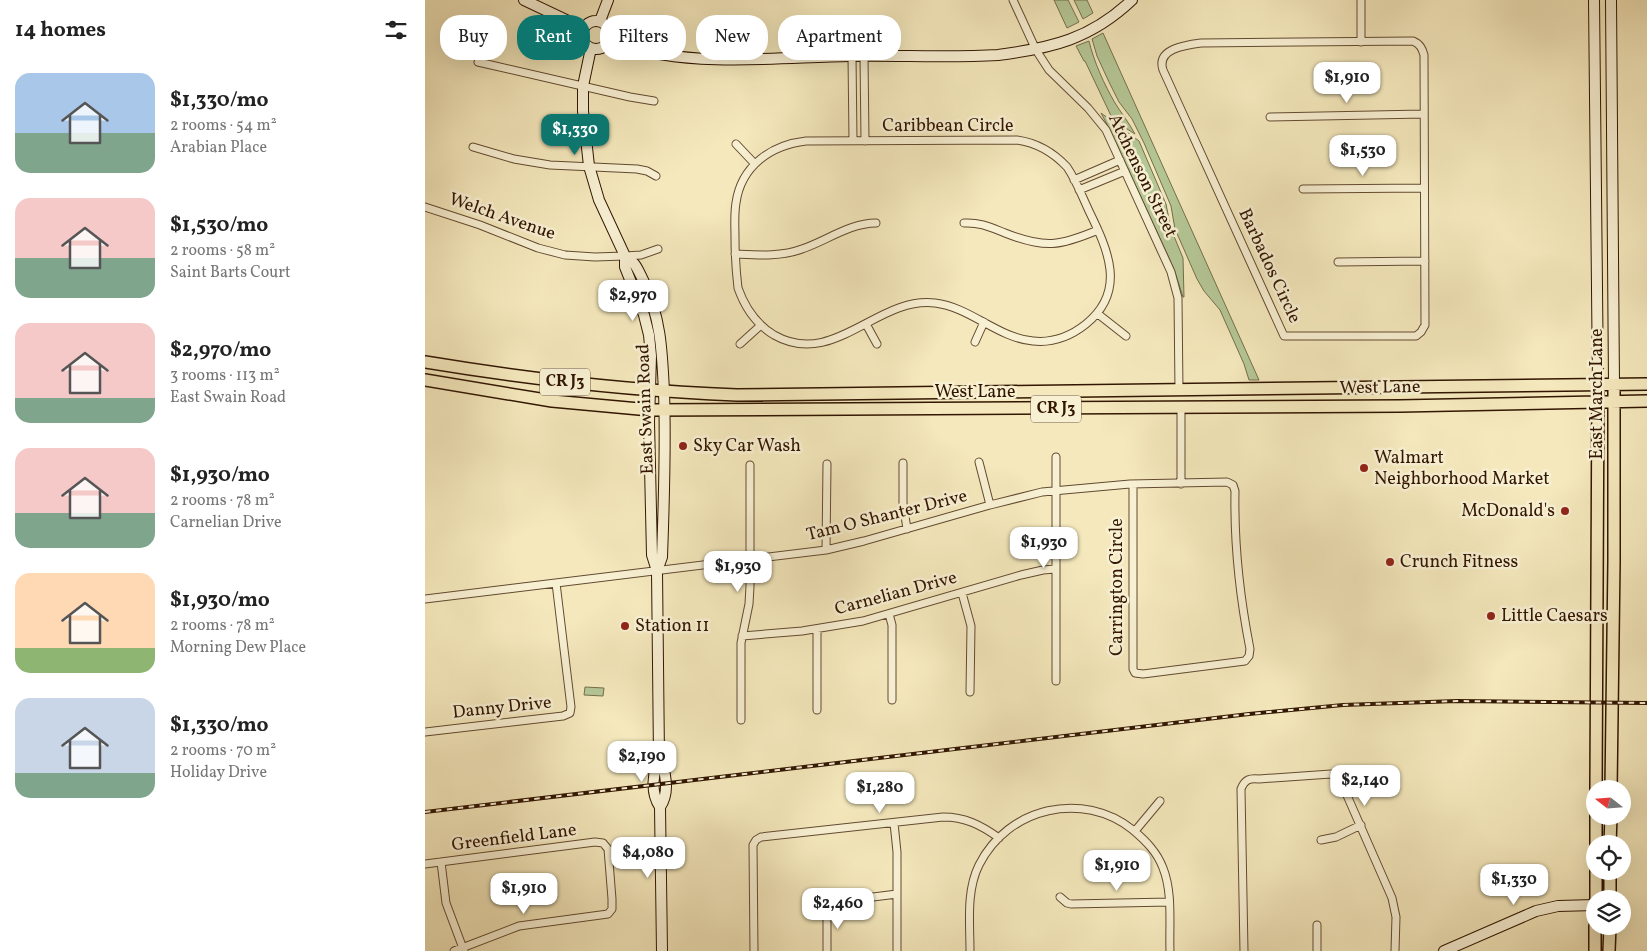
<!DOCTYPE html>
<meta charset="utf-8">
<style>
body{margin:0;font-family:Vollkorn,serif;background:#f2f2f2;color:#222;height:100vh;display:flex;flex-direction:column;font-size:19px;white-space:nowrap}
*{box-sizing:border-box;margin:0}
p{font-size:16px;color:#767676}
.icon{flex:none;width:28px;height:28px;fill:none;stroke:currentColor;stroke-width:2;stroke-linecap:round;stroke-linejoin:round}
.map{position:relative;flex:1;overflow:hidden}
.side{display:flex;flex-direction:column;background:#fff;width:425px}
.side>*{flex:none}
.hud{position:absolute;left:15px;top:15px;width:475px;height:45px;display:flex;gap:10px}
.needle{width:32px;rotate:287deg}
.fabs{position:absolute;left:1161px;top:780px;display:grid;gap:10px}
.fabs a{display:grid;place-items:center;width:45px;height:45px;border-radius:50%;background:#fff;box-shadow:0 5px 20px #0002;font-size:25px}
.price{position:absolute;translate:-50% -42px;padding:0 11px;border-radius:10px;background:#fff;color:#222;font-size:16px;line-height:32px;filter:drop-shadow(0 1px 2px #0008)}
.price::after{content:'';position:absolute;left:50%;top:30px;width:15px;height:11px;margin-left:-8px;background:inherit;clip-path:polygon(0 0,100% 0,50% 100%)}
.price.active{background:#0f766e;color:#fff}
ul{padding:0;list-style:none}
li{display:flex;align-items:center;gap:15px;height:125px;padding:0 15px}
li span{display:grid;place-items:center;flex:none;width:140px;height:100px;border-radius:15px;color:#555}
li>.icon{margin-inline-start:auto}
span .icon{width:60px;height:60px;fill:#fffc;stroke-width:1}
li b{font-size:21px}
h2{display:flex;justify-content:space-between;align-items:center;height:60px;padding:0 15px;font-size:21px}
.chip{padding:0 18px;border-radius:20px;background:#fff;box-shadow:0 5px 20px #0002;font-size:18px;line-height:45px}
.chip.active{background:#0f766e;color:#fff}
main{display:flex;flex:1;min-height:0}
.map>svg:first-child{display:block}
.grass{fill:#b5c796;stroke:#746e4c}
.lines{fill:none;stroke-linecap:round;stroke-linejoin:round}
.street-casing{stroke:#624a30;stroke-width:9}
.secondary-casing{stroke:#321601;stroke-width:12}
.primary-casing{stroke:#321601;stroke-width:14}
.street{stroke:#f8f0d3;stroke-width:7}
.secondary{stroke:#f8f0d3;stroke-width:10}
.primary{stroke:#f4e8bc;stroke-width:11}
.rail-casing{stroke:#321601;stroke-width:4}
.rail{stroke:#f8f0d3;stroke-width:2;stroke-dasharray:5.5;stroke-linecap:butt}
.poi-dot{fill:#8f2418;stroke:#f8f0d3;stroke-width:2}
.labels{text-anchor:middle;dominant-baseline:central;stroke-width:5;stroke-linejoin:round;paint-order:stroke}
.shield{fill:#f8f0d3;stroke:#6d5740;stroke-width:1}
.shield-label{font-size:16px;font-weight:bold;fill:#321601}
.street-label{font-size:18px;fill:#321601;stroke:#f8f0d3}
.poi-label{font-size:18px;fill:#321601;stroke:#f8f0d3;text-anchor:start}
</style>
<main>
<section class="side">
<h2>14 homes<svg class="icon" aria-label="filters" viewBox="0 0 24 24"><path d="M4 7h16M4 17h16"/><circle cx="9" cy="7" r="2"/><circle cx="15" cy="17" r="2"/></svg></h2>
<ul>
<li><span style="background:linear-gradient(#a9c7e8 60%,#7fa58c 0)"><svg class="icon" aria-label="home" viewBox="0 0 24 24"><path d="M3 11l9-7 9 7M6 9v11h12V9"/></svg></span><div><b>$1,330/mo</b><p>2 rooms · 54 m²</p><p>Arabian Place</p></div></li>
<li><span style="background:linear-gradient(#f6c9c9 60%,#7fa58c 0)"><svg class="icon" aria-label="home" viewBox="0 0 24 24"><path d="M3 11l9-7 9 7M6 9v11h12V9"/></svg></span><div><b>$1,530/mo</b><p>2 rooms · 58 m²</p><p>Saint Barts Court</p></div></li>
<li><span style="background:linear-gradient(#f6c9c9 75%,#7fa58c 0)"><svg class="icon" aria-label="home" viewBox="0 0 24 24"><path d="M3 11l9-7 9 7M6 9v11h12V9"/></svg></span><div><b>$2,970/mo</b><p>3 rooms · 113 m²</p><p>East Swain Road</p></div></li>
<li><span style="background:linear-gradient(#f6c9c9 65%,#7fa58c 0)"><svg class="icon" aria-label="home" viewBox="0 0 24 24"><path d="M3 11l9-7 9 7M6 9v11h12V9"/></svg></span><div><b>$1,930/mo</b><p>2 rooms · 78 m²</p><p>Carnelian Drive</p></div></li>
<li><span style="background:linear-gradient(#ffd9b3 75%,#8fb573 0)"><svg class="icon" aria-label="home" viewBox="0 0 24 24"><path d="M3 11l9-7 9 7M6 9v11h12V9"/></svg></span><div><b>$1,930/mo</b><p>2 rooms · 78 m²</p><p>Morning Dew Place</p></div></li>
<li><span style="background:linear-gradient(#c9d6e8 75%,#7fa58c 0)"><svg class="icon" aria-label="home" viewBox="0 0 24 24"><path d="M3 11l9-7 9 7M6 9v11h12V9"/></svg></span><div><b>$1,330/mo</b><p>2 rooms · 70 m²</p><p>Holiday Drive</p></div></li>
</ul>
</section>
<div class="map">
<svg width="1222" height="951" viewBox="0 0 1222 951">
<rect width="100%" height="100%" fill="#f4e8bc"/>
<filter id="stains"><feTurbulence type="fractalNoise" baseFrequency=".004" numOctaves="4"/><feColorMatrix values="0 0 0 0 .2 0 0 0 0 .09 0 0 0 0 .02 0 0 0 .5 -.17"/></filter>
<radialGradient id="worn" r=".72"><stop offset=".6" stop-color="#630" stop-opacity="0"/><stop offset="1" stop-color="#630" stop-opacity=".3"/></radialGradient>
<!-- grass -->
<path class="grass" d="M629,0H643L654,22L642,28Z
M649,0H662L668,13L658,19Z
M678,33L834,380H824L819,364L795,310L779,291L772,279L750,229L746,206L719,143L707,119L694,102L684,82L672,56L667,39Z
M664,41C669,62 679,84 690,103C697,114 704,123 710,134L688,120L660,61H659L651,46Z
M676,113L714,141L741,204L746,229L758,258L759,297H758L749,269L686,132Z
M160,687L179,688L178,696L159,695Z"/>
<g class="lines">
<defs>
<path id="street" d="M588,0L611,50L624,70L663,108L681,130L746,272L753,298L754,391
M936,0V42
M988,41C995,44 997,48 999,55L1000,325L996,332L991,336H859L738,70C731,49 760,45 776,43Z
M427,56L428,141
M439,56L440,141
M53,62L205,97L229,101
M845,117L999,114
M592,140C613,143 628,152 642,167C651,180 657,196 664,211C683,250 702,291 661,324C646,336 627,343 608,341C573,338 545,307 510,303C452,296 409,369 349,335C331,324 320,308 313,288C311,271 310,255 310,238C310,226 309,214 311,203C316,166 346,145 381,141Z
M311,144L329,163
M48,147L89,159L125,165L212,169L222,171L231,176
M649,180L695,160
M878,189L999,188
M654,190L700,171
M0,207L55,225L113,248L140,255L170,257L200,256L216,255L233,249
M539,223C555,222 567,228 580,233C620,249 635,246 673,230
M310,254C332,255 356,257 377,249C401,241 425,223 451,223
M913,262L1000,261
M673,314L701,336
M441,324L452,344
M550,342L559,322
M315,344L336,325
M756,408V484
M631,457V681
M554,462L565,505
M478,463V503L482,529
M401,550L402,464
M537,593L546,626L545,692
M0,599L401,550L439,541L565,505L617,492L705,484L802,482L808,485L810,491C809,543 815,598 825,649L824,656L820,661L718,674L710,673L708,669V484
M464,614L467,625V700
M392,629V710
M317,636L377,631L438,621L596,575L618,570L630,569
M316,720V643L324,604L325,586V465
M0,732L138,716L145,713L146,707L131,583
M469,823L472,852V951
M710,831L735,801
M896,840L911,837L936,825
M16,862L21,903L39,951
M0,864L170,842L178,843L183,849L187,899V909L183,914L94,926L29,951
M635,897L642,903L646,904L744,902
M892,925V951
M329,951L328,845L331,840L336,837L518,817C540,817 556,825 574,838
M402,951V908L408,902L472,894
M545,951C545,923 541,891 554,865C583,807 658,790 708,830C721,841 732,852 738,868C748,893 744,925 745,951
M819,951L816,789C820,779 825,778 834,779L906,774L914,778L917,784L967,898L971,917L970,951"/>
<path id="secondary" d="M99,0L158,28
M1169,0L1173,385
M1186,0L1189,385
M157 35a14 14 0 1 1 28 0a14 14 0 1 1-28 0Z
M175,21L183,0
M184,39C250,70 353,57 425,56C474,55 524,58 573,55C627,48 666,39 707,0
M166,48L158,86V111L164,166L174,200L200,256V267L219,315L224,335L226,356L224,422L227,555L232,571L234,757C228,772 225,793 235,807L237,951
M200,256C211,263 212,268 218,280C236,318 237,350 239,392C241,447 239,502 237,557L232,571
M234,757C241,771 245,793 235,807
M1019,951L1111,911L1133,906L1170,905"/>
<path id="primary" d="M0,362C103,379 207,391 312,395L1222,384
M0,380L127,401L225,410L975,406L1222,401
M1171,789L1173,385
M1186,789L1189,561V385
M1171,844V816
M1185,844L1186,816
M1171,899V871
M1185,899V871
M1170,951V926
M1184,951L1185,926"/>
</defs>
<!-- street casing -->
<use href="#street" class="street-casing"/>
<!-- secondary casing -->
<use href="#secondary" class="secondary-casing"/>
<!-- primary casing -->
<use href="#primary" class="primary-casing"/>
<!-- street -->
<use href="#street" class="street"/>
<!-- secondary -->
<use href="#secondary" class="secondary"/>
<!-- primary -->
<use href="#primary" class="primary"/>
<defs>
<path id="rail" d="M0,812L824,714L918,705L1032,701L1222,703"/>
</defs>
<!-- rail casing -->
<use href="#rail" class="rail-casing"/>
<!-- rail -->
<use href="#rail" class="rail"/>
</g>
<!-- markers -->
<g class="poi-dot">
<circle cx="258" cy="446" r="5"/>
<circle cx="939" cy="468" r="5"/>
<circle cx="1140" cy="511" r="5"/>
<circle cx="965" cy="562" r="5"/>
<circle cx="1066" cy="616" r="5"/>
<circle cx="200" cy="626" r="5"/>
</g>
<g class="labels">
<!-- shield labels -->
<g class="shield">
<rect x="115" y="368.5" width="50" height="27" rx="4"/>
<rect x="606" y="395.5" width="50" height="27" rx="4"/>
</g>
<g class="shield-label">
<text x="140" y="382">CR J3</text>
<text x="631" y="409">CR J3</text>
</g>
<!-- street labels -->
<g class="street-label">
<text x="523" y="126">Caribbean Circle</text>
<text transform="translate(717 176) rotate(64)">Atchenson Street</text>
<text transform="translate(77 217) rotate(19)">Welch Avenue</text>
<text transform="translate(844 266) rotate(65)">Barbados Circle</text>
<text transform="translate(955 388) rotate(-1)">West Lane</text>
<text x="550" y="392">West Lane</text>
<text transform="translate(1172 394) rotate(-90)">East March Lane</text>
<text transform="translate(221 409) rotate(-92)">East Swain Road</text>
<text transform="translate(462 516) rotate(-14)">Tam O Shanter Drive</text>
<text transform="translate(692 587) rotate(-90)">Carrington Circle</text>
<text transform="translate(471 594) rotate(-15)">Carnelian Drive</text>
<text transform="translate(77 708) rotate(-6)">Danny Drive</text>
<text transform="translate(89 838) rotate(-7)">Greenfield Lane</text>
</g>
<!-- poi labels -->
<g class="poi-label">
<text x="268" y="446">Sky Car Wash</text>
<text x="949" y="458">Walmart<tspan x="949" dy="21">Neighborhood Market</tspan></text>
<text x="1130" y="511" text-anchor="end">McDonald's</text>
<text x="975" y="562">Crunch Fitness</text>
<text x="1076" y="616">Little Caesars</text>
<text x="210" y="626">Station 11</text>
</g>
</g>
<rect width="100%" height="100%" filter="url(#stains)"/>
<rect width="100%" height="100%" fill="url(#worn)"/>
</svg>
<div class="fabs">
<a><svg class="needle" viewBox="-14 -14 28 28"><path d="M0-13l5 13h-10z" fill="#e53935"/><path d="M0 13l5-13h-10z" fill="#767676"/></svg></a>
<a><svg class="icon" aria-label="locate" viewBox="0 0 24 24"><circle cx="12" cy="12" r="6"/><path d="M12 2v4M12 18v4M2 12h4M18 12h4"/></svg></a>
<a><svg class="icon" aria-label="layers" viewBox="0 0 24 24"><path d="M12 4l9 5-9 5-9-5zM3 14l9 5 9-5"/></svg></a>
</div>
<b class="price" style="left:922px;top:104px">$1,910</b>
<b class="price active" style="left:150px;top:156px">$1,330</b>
<b class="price" style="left:938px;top:177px">$1,530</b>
<b class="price" style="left:208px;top:322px">$2,970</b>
<b class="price" style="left:619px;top:569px">$1,930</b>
<b class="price" style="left:313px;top:593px">$1,930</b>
<b class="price" style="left:217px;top:783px">$2,190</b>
<b class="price" style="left:940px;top:807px">$2,140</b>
<b class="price" style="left:455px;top:814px">$1,280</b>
<b class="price" style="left:223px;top:879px">$4,080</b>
<b class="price" style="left:692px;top:892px">$1,910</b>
<b class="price" style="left:1089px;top:906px">$1,330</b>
<b class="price" style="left:99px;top:915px">$1,910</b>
<b class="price" style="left:413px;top:930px">$2,460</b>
<div class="hud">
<a class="chip">Buy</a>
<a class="chip active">Rent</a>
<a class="chip">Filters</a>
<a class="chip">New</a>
<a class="chip">Apartment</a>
</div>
</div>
</main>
